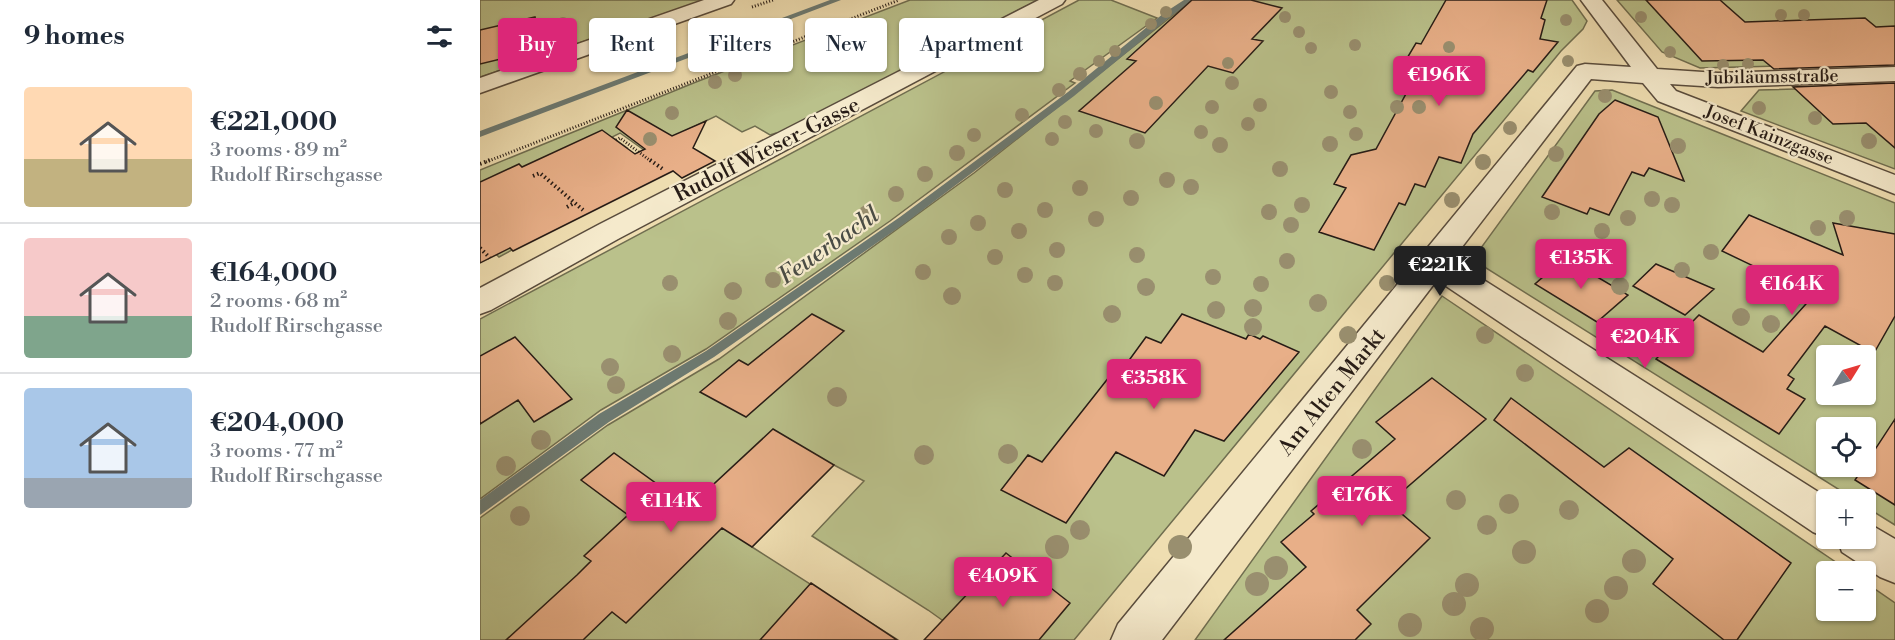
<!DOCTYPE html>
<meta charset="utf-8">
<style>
body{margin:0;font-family:"Libre Bodoni",serif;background:#f2f2f3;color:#1f2937;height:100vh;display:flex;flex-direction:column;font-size:22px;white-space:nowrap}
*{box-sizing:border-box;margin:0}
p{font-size:20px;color:#747a83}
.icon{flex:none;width:33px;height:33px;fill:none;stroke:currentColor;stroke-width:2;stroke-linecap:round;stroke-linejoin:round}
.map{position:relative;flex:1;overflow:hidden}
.side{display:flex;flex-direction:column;background:#fff;width:480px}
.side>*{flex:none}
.top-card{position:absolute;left:18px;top:18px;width:570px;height:54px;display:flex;gap:12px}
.needle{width:39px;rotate:53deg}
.controls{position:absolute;left:1336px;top:345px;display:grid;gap:12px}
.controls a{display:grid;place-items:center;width:60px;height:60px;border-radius:6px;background:#fff;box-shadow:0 2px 4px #0004;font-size:30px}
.price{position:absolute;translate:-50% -51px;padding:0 14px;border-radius:6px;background:#db2777;color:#fff;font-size:20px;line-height:39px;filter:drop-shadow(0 2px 3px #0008)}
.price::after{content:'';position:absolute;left:50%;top:36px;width:18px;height:14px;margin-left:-9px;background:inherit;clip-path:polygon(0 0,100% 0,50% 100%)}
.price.active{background:#222;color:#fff}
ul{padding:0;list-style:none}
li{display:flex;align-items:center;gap:18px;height:150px;padding:0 24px}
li+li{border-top:2px solid #e0e1e3}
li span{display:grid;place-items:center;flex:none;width:168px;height:120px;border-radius:6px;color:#555}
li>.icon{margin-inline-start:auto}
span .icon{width:72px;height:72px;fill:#fffc;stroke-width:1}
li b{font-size:26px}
h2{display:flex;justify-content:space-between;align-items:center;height:72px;padding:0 24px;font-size:26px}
.pill{padding:0 21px;border-radius:6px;background:#fff;box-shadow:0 2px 4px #0004;font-size:21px;line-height:54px}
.pill.active{background:#db2777;color:#fff}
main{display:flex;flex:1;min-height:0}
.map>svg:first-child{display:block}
.green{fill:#bac18b;stroke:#706e50;stroke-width:1.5;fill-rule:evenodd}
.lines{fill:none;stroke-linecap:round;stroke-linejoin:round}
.stream{fill:#6c7b74;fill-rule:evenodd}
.building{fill:#e8af88;stroke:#271c16;stroke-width:1.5}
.minor-casing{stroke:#594c3d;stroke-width:3}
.path-far1{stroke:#271c16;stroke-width:3;stroke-dasharray:1 2;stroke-linecap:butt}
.path{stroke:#271c16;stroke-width:4;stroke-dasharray:1.5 3;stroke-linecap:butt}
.minor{fill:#f5eacc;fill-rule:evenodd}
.tree{fill:#998f6f}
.labels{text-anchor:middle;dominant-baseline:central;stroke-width:4.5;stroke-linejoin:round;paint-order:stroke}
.far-street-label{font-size:18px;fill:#271c16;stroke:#f5eacc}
.street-label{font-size:22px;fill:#271c16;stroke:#f5eacc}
.water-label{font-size:24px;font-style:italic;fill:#4a4c45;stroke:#f5eacc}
</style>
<main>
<section class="side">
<h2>9 homes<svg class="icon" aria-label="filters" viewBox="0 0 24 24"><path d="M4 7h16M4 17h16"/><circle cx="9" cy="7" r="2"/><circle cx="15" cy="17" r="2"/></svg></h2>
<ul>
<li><span style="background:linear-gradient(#ffd9b3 60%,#c2b280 0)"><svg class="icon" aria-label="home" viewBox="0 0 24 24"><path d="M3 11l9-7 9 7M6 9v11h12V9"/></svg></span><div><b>€221,000</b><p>3 rooms · 89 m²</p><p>Rudolf Rirschgasse</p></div></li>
<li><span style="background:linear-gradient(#f6c9c9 65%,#7fa58c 0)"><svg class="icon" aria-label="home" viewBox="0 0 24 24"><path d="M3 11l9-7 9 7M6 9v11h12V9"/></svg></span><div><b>€164,000</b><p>2 rooms · 68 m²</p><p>Rudolf Rirschgasse</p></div></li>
<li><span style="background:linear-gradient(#a9c7e8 75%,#9aa5b1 0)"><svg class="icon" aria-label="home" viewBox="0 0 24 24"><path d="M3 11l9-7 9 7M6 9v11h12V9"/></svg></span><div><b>€204,000</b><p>3 rooms · 77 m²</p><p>Rudolf Rirschgasse</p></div></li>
</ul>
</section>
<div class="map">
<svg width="1415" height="640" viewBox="0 0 1415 640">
<rect width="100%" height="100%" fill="#efdeb1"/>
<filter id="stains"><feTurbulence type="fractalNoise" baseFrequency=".00333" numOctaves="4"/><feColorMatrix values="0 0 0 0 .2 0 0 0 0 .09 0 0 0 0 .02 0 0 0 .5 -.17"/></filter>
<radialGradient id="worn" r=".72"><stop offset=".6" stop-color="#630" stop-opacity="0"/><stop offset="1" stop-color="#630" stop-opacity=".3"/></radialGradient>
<!-- green -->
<path class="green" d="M0,0H224L0,77Z
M430,0H558L299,135L296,133L290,135L275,126L262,132L236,116L180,143L188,167L140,133L132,137L147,148L136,154L32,250L19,257L0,239V170L216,82Z
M599,0H631L677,18L590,81L595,83L410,221L226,349L121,410L0,499V319Z
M715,0H1092L1107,21L1103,29L1081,51L594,640H490L448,610L332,536L384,481L354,465L272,547L418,640H0V518L128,425L239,359L494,173L702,8Z
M1137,0H1415V63L1220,68L1182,52Z
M1415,86V169L1261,111L1279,90Z
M1132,90L1415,203V525L1386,507V500L1374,499L1006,268L998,252L1115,91ZM1347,356H1386V394H1347ZM1347,428H1386V466H1347Z
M962,296L1369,571L1347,572V610H1386V583L1415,603V640H715Z"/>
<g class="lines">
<!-- stream -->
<path class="stream" d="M350,0H361L0,137V131Z
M704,0H713L690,17L594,96L428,221L234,357L129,422L0,515V500L119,414L226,351L420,217L588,92L684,13Z"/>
</g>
<!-- building -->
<path class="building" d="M712,0H771L802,8L772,39L783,41L753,73L728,66L665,133L599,111L656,61L647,59Z
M966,0H1067L1061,18L1065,20L1060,39L1078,42L1053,72L1048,70L993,134L981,163L959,157L945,187L935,184L925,205L919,203L894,250L839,232L866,188L854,184L871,155L896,149L934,79L917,75L936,43L941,44Z
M1166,0H1240L1265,22L1385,18L1396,27L1415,26V65L1294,69L1283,60L1222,61Z
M55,17L62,49L0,64V30Z
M1415,83V148L1386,123L1353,124L1313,87Z
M1135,100L1178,117L1204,181L1169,168L1164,176L1152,172L1129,215L1110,208L1107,214L1062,197L1119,114Z
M147,110L192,136L226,121L213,148L235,161L202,178L193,171L33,251L30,248L0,263V182L39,164L42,167L122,130L155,154L165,149L136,127Z
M1269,215L1363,255L1353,223L1415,234V316L1394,353L1345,326L1308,375L1314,379L1307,389L1325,399L1299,434L1176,359L1219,315L1283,352L1334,295L1242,251Z
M1085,258L1148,295L1117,322L1055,284Z
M1176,264L1234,289L1205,315L1153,286Z
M332,314L364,331L266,417L220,392L259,360L268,365Z
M702,314L766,339L769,334L780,339L783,336L819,352L744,441L715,430L684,476L636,452L586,523L521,490L548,455L562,462L637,367L642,370L666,337L681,343Z
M35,337L92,399L54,422L38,400L0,424V356Z
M952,378L1006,419L909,503L950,538L877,610L891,624L875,640H744L826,567L801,542L834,514L831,511L915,439L896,422Z
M1031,398L1124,467L1149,448L1311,563L1257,640H1244L1173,584L1193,559L1014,420Z
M1415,419V505L1375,480Z
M293,429L354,465L272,547L242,528L146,623L132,612L103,640H26L97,575L111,561L104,556L148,515L101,480L134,453L209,507Z
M526,553L590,603L559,640H444Z
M331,583L417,640H280Z"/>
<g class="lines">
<defs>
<path id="minor" d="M224,0H254L251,4L0,93V78Z
M559,0H585L582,4L138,239L11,310L0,314V288L118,225Z
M1101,0H1122L1177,69L1238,73L1415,67V81L1238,87L1190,84L1196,91L1415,175V194L1178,101L1163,83L1111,79L972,260L1351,500H1347V538L1333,532L957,280L682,640H631L638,624L1097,66L1105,64L1151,67Z
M1386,522L1415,539V583L1400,577L1362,552L1357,538H1386Z"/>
</defs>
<!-- minor casing -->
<use href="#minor" class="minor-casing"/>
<!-- path-far1 -->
<path class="path-far1" d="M272,7L293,0
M136,140L140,138L172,162
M6,162L419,0"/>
<!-- path -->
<path class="path" d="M170,160L184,170
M0,164L10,160
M53,176L60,173L103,210
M87,207L94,203
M0,248L10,258"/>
<!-- minor -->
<use href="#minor" class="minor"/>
</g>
<!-- trees -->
<g class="tree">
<circle cx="686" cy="12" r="6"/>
<circle cx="1301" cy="15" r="6"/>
<circle cx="1324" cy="15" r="6"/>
<circle cx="805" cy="17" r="6"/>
<circle cx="1161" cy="17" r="6"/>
<circle cx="1086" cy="20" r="6"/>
<circle cx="83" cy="23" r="6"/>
<circle cx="671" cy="24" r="6"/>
<circle cx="819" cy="32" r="6"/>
<circle cx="875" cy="45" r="6"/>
<circle cx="969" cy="47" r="6"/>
<circle cx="831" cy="48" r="6"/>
<circle cx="635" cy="51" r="6"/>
<circle cx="1190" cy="52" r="6"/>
<circle cx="619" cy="61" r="6"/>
<circle cx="1088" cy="61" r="6"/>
<circle cx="748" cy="63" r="6"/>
<circle cx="1268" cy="64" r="6"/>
<circle cx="1243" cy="65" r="6"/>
<circle cx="600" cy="74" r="7"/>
<circle cx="255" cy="75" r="7"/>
<circle cx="235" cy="82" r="7"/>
<circle cx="752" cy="83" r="7"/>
<circle cx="579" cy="90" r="7"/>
<circle cx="851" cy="92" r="7"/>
<circle cx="1125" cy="96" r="7"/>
<circle cx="676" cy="103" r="7"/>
<circle cx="780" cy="105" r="7"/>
<circle cx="732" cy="107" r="7"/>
<circle cx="917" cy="107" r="7"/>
<circle cx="939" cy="107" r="7"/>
<circle cx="1279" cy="108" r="7"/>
<circle cx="870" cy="112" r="7"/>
<circle cx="192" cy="113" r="7"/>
<circle cx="542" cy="115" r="7"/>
<circle cx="1335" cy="118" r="7"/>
<circle cx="585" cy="122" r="7"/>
<circle cx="768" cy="124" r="7"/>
<circle cx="1030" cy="128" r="7"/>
<circle cx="616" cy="131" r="7"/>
<circle cx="721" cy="132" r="7"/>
<circle cx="876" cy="134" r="7"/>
<circle cx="494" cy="135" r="7"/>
<circle cx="170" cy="139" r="7"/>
<circle cx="572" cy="139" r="7"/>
<circle cx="657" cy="141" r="8"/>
<circle cx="1389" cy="141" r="8"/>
<circle cx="850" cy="144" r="8"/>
<circle cx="740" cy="145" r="8"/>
<circle cx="1198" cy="146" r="8"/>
<circle cx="477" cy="153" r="8"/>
<circle cx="1076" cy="154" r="8"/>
<circle cx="1003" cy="162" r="8"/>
<circle cx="800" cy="169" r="8"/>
<circle cx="445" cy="174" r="8"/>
<circle cx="687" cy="180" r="8"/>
<circle cx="711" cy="187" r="8"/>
<circle cx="600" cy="188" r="8"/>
<circle cx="525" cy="190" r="8"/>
<circle cx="416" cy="194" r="8"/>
<circle cx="651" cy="198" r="8"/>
<circle cx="1172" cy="199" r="8"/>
<circle cx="972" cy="200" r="8"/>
<circle cx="822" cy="205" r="8"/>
<circle cx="1192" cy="205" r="8"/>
<circle cx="565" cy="210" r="8"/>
<circle cx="789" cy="212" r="8"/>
<circle cx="1072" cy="212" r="8"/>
<circle cx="387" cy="213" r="8"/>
<circle cx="1148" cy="218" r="8"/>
<circle cx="1367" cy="218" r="8"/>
<circle cx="616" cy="219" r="8"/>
<circle cx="498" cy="223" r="8"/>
<circle cx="811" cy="225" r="8"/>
<circle cx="1338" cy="228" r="8"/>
<circle cx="539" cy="231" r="8"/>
<circle cx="1122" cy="231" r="8"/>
<circle cx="469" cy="237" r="8"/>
<circle cx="577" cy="250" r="8"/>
<circle cx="1231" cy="252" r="8"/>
<circle cx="657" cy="255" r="8"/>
<circle cx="515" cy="257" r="8"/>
<circle cx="807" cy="261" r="8"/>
<circle cx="1202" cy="270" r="8"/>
<circle cx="443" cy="272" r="8"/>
<circle cx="545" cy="275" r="8"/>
<circle cx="733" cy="277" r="8"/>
<circle cx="293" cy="280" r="8"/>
<circle cx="190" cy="283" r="8"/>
<circle cx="575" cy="283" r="8"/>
<circle cx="907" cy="283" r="8"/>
<circle cx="781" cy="284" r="8"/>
<circle cx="1140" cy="286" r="9"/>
<circle cx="666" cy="287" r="9"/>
<circle cx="253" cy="291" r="9"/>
<circle cx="472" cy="296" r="9"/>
<circle cx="838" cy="303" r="9"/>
<circle cx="773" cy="308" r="9"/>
<circle cx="736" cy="310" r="9"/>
<circle cx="632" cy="314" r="9"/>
<circle cx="1261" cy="317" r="9"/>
<circle cx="248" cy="321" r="9"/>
<circle cx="1291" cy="324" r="9"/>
<circle cx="773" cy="327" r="9"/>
<circle cx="868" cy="335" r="9"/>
<circle cx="1005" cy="335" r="9"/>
<circle cx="192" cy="354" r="9"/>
<circle cx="130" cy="367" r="9"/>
<circle cx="1045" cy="373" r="9"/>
<circle cx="136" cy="385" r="9"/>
<circle cx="357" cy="397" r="10"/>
<circle cx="61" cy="440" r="10"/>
<circle cx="882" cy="449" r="10"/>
<circle cx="528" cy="454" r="10"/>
<circle cx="444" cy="455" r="10"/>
<circle cx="26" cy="466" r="10"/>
<circle cx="976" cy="500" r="10"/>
<circle cx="1029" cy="504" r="10"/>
<circle cx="1089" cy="510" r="10"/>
<circle cx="40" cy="516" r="10"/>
<circle cx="1007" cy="525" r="10"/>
<circle cx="600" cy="530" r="10"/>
<circle cx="577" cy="547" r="12"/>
<circle cx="700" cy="547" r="12"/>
<circle cx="1044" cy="552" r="12"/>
<circle cx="1154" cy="561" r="12"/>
<circle cx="796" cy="568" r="12"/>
<circle cx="777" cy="584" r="12"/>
<circle cx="987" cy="585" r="12"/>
<circle cx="1136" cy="588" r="12"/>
<circle cx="974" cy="604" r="12"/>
<circle cx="1117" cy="611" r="12"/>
<circle cx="930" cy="625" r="12"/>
<circle cx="1002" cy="629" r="12"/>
</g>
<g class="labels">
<!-- far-street labels -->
<g class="far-street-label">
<text transform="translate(1292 77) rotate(-1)">Jubiläumsstraße</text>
<text transform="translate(1289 135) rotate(21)">Josef Kainzgasse</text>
</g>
<!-- street labels -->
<g class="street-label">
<text transform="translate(287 150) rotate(-27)">Rudolf Wieser-Gasse</text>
<text transform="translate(852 392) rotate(-51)">Am Alten Markt</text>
</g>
<!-- water labels -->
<g class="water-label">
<text transform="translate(349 246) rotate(-35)">Feuerbachl</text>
</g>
</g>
<rect width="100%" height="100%" filter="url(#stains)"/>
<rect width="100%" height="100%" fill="url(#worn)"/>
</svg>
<div class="controls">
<a><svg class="needle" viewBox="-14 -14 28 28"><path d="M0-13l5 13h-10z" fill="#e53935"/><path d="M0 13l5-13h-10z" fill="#747a83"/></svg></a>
<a><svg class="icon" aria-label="locate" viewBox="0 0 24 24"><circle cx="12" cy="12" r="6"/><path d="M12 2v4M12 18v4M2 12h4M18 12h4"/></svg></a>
<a>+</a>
<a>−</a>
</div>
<b class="price" style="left:959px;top:107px">€196K</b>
<b class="price" style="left:1101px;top:290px">€135K</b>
<b class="price active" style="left:960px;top:297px">€221K</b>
<b class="price" style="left:1312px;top:316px">€164K</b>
<b class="price" style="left:1165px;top:369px">€204K</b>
<b class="price" style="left:674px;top:410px">€358K</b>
<b class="price" style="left:882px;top:527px">€176K</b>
<b class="price" style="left:191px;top:533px">€114K</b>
<b class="price" style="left:523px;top:608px">€409K</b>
<div class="top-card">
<a class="pill active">Buy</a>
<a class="pill">Rent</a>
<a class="pill">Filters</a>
<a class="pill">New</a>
<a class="pill">Apartment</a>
</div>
</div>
</main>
